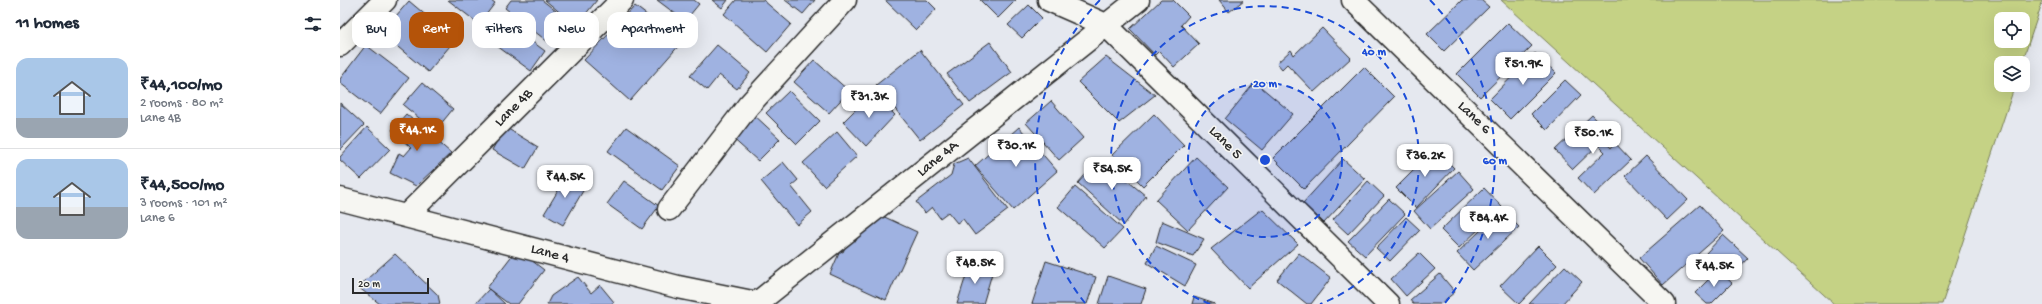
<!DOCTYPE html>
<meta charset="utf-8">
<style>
body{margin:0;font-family:"Gochi Hand",sans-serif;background:#f2f2f3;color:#1f2937;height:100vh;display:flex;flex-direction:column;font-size:15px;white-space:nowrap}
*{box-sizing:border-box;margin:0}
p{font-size:13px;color:#747a83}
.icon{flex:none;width:22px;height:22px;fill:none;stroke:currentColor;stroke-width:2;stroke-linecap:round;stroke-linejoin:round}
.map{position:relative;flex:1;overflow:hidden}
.sheet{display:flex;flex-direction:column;background:#fff;width:340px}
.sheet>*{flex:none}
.banner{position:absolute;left:12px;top:12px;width:380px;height:36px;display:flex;gap:8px}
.buttons{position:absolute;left:1654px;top:12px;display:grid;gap:8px}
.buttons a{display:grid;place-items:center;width:36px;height:36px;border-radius:8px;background:#fff;box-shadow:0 4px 16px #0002;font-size:20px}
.scale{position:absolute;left:12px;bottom:10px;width:77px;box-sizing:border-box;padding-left:4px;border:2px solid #2b2b2b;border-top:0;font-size:11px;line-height:14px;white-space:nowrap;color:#2b2b2b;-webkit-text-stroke:3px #f6f6f2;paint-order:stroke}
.price{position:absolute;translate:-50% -34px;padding:0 9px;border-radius:8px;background:#fff;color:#222;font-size:13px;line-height:26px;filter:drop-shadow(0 1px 2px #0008)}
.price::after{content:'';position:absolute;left:50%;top:24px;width:12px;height:9px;margin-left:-6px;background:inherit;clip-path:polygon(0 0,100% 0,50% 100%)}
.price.active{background:#b45309;color:#fff}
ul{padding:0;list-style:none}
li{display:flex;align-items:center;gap:12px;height:100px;padding:0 16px}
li+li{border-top:1px solid #e0e1e3}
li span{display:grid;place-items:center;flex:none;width:112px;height:80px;border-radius:12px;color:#555}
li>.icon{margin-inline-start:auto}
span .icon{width:48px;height:48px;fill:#fffc;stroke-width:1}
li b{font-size:17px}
h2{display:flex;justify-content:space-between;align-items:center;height:48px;padding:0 16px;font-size:17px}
.tag{padding:0 14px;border-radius:12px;background:#fff;box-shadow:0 4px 16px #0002;font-size:14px;line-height:36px}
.tag.active{background:#b45309;color:#fff}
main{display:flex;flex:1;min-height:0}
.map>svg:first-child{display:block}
.green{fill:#c5d285;stroke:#787e58;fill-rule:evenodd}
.building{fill:#9fb2e1;stroke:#2b2b2b}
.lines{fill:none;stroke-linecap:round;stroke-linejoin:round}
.street-casing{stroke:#2b2b2b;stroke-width:25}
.street{stroke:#f6f6f2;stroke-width:22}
.ring{fill:none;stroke:#1d4ed8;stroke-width:2;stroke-dasharray:7 5}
.labels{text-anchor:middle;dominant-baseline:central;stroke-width:3;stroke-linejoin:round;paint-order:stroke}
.street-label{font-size:15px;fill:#2b2b2b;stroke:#f6f6f2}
.centre{fill:#1d4ed8;stroke:#f6f6f2;stroke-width:2}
.ring-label{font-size:12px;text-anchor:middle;font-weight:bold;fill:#1d4ed8;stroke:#f6f6f2;stroke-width:3;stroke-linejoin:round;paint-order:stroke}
</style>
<main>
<section class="sheet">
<h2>11 homes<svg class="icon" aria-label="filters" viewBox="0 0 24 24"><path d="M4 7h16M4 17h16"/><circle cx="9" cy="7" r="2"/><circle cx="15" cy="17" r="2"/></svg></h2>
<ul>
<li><span style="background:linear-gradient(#a9c7e8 75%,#9aa5b1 0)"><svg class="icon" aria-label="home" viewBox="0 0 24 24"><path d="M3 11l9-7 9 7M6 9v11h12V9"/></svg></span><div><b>₹44,100/mo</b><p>2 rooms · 80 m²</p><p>Lane 4B</p></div></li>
<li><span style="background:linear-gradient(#a9c7e8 60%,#9aa5b1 0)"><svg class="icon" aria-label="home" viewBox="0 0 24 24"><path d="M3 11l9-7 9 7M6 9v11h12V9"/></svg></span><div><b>₹44,500/mo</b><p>3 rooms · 101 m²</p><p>Lane 6</p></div></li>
</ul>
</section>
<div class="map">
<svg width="1702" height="304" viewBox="0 0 1702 304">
<rect width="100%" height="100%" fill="#e5e8ef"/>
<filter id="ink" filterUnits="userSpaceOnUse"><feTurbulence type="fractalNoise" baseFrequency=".025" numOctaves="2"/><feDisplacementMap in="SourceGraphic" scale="8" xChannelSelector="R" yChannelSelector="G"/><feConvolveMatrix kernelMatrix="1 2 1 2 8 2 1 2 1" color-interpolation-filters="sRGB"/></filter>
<g filter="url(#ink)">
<!-- green -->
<path class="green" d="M1161,0H1702V3L1682,63H1661V85H1675L1602,304H1494ZM1661,19H1683V41H1661Z"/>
<!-- building -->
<path class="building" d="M108,0H151L155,3L139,24Z
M171,0H202L231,23L213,46L165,8Z
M205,0H257L236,26Z
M317,0H354L359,4L345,21Z
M372,0H388L382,8Z
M396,0H423L451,24L427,52L384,14Z
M445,0H475L463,14Z
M545,0H587L596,9L576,30Z
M640,0H676L658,18Z
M821,0H833L849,16L841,25L859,44L834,67L819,51L815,55L790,29Z
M879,0H904L889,12Z
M1122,0H1141L1149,7L1104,51L1087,34Z
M69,1L115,40L88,72L41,33Z
M689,5L702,18L682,38L668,25Z
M295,6L342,42L290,101L244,60Z
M156,15L205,51L191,71L142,35Z
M1168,23L1192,46L1140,97L1117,74Z
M982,28L1011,58L974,92L947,64L942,69L937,63L951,50L954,55Z
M650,42L672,72L630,103L607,74Z
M26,45L69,78L40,114L0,83V79Z
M377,45L410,73L397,89L379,75L367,90L350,76Z
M580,50L624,105L580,140L536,85Z
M1195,53L1216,73L1170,119L1150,99Z
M766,57L815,95L779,123L738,82Z
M474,60L509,91L489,113L454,82Z
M1024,67L1054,97L964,189L933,158Z
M1225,80L1241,95L1207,130L1191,114Z
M915,82L953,114L922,150L885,119Z
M82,83L113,109L95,131L63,105Z
M449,91L480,121L457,144L426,113Z
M532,93L555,115L526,146L503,122Z
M711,101L743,138L719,160L686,123Z
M0,103L24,125L0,150Z
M412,113L440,139L418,161L390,136Z
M66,114L111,153L76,186L50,173L59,153L64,156L71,148L52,130Z
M814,114L844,145L803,186L772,155Z
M1252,115L1269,133L1263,139L1271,148L1275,143L1291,160L1254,195L1238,178L1265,152L1258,145L1233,169L1215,150Z
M27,127L50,149L21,179L0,160V157Z
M165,127L198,147L185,169L152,150Z
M286,127L340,166L322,190L268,151Z
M679,127L717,171L673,210L635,166Z
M497,132L517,156L484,186L463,163Z
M1095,149L1114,168L1076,208L1056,188Z
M1306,156L1348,200L1327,220L1285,176Z
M856,157L888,187L848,230L816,200Z
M628,158L668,210L635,235L623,219L617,223L608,212L600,218L592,207L585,213L576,202L611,175L614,164Z
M760,158L806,196L784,225L738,183Z
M1003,159L1025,179L984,223L963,203Z
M443,162L458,180L451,186L472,212L457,225L421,181Z
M1118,171L1134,189L1090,229L1074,211Z
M228,174L247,184L223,225L204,214Z
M284,181L319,206L302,229L267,204Z
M1028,181L1044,196L1008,234L993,220Z
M735,187L783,229L765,248L718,207Z
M1144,188L1162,207L1119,248L1101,230Z
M1049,199L1065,214L1025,256L1008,241Z
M1360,205L1384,231L1323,285L1299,258Z
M922,209L958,244L908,288L871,249Z
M1162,210L1179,227L1133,270L1117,253Z
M536,213L577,232L546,300L490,274L500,251L503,252L509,238L516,241L522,227L528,230Z
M1066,217L1080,230L1050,261L1036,248Z
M822,221L864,239L853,256L816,242Z
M1383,235L1408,258L1391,276L1366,253Z
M816,246L856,265L845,286L807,263Z
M1198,246L1217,265L1179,304L1160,286Z
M177,249L204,270L178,304H169L147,288Z
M959,253L991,278L971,304H967L937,280Z
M1079,253L1095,269L1066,296L1051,279Z
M55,254L98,295L100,304H40L18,287Z
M706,261L756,277L747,304H692Z
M630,263L653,270L643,304H617Z
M1225,266L1242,282L1222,304H1189Z
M1378,270L1392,283L1371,304H1367L1355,293Z
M1100,274L1115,292L1100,304H1073L1070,300Z
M768,276L806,289L801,304H759Z
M238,277L251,293L260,285L274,302L271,304H207L211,296Z
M149,289L165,304H135Z
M854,297L875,304H852Z"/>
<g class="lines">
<defs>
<path id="street" d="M709,0L766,25L1048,304
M1013,0L1324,304
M0,45L45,0
M0,199L338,287L422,304
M329,209L408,106L505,0
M66,216L282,0
M417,303L798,0"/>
</defs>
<!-- street casing -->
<use href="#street" class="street-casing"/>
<!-- street -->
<use href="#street" class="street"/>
</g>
</g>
<!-- distance rings -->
<circle cx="925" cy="160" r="77" fill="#1d4ed8" fill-opacity=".12"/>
<g class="ring">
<circle cx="925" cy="160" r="77"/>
<path d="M870 304A154 154 0 1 1 980 304"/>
<path d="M745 303A230 230 0 0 1 760 0M1090 0A230 230 0 0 1 1105 303"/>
</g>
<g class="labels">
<!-- street labels -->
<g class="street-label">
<text transform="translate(174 108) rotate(-45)">Lane 4B</text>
<text transform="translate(1134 118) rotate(44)">Lane 6</text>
<text transform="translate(885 143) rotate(45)">Lane 5</text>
<text transform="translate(598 159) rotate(-39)">Lane 4A</text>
<text transform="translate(210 254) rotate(15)">Lane 4</text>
</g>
</g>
<circle cx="925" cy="160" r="6" class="centre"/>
<g class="ring-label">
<text x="1034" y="55">40 m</text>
<text x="925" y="87">20 m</text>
<text x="1155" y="164">60 m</text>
</g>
</svg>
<div class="buttons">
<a><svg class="icon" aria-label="locate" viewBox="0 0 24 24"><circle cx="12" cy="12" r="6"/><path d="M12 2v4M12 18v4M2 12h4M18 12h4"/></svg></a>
<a><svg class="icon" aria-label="layers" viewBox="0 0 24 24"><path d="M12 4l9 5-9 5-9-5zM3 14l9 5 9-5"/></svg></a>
</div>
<div class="scale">20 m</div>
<b class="price" style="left:1183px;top:86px">₹51.9K</b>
<b class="price" style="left:529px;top:119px">₹31.3K</b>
<b class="price active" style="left:77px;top:152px">₹44.1K</b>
<b class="price" style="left:1253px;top:155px">₹50.1K</b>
<b class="price" style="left:676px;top:168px">₹30.1K</b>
<b class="price" style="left:1085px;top:178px">₹36.2K</b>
<b class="price" style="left:772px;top:191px">₹54.5K</b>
<b class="price" style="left:225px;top:199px">₹44.5K</b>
<b class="price" style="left:1148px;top:240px">₹84.4K</b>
<b class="price" style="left:635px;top:285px">₹48.5K</b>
<b class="price" style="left:1374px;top:288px">₹44.5K</b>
<div class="banner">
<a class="tag">Buy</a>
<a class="tag active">Rent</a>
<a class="tag">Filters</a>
<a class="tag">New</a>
<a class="tag">Apartment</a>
</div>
</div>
</main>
